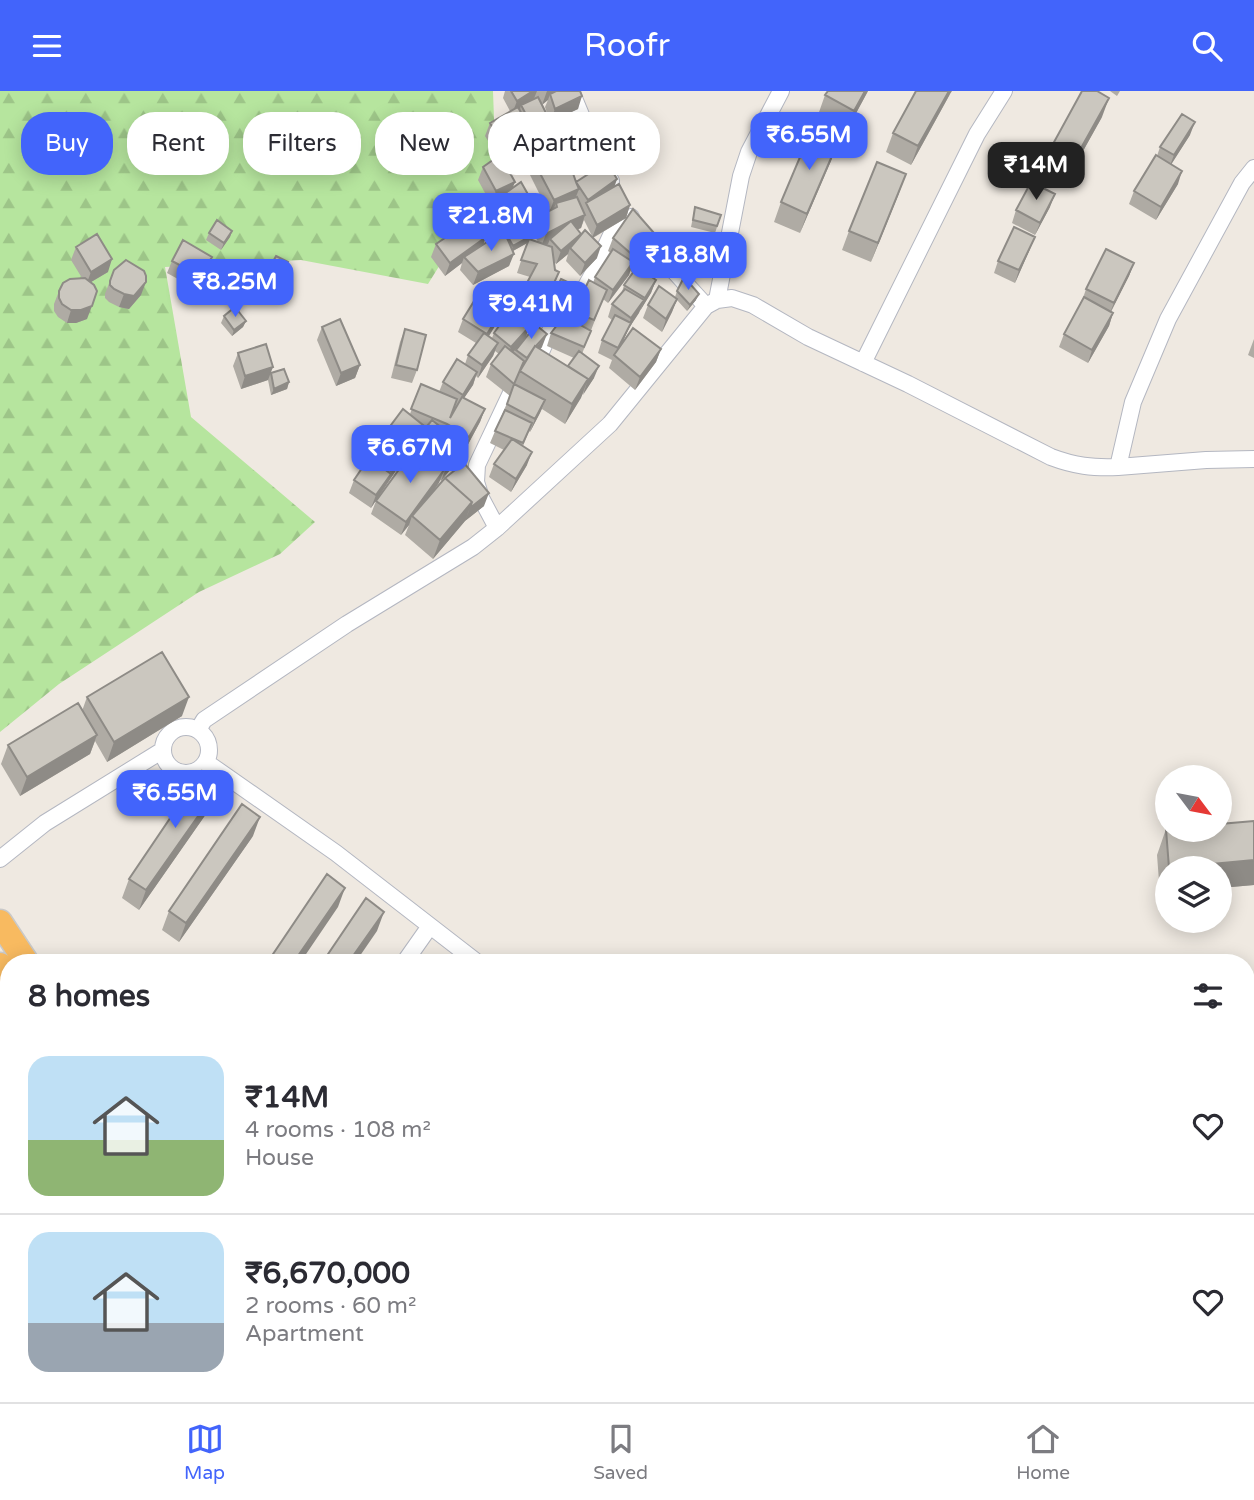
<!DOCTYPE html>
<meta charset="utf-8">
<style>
body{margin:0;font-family:"Varela Round",sans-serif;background:#f7f7f7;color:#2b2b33;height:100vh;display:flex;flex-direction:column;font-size:26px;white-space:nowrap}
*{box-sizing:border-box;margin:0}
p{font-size:23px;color:#7c7c81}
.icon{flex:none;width:38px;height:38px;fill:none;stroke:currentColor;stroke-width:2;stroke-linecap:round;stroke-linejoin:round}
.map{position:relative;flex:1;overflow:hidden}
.side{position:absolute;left:0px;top:863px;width:1255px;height:450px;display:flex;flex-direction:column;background:#fff;border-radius:28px 28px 0 0;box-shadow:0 4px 18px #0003}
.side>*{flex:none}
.hud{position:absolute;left:21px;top:21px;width:700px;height:63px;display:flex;gap:14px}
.needle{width:46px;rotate:122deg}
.tools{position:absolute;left:1155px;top:674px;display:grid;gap:14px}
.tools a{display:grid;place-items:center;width:77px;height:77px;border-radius:50%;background:#fff;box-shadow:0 4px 18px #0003;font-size:35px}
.price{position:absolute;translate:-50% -60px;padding:0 16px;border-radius:14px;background:#4264fb;color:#fff;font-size:23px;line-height:46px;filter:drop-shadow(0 2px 4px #0008)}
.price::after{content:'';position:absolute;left:50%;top:42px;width:21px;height:16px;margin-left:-10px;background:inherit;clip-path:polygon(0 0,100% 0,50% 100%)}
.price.on{background:#222;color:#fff}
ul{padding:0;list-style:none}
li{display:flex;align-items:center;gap:21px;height:175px;padding:0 28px}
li+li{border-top:2px solid #e1e1e2}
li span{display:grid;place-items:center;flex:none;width:196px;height:140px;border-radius:21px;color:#555}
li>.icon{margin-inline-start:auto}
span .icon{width:84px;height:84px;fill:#fffc;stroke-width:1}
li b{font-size:30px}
h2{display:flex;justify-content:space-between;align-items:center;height:84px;padding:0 28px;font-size:30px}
.tag{padding:0 24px;border-radius:28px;background:#fff;box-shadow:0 4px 18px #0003;font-size:24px;line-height:63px}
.tag.on{background:#4264fb;color:#fff}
header{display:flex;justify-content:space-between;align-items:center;height:91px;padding:0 28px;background:#4264fb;color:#fff;font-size:32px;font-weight:600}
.tabs{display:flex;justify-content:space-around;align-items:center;height:98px;border-top:2px solid #e1e1e2;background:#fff;font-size:19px;color:#7c7c81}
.tabs a{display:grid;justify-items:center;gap:4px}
.tabs .on{color:#4264fb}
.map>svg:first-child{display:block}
.forest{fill:url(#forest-firs)}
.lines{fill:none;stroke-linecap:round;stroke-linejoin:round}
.minor-casing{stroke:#b4b7c1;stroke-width:18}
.trunk-casing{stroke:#c9c9c9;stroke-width:27}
.minor{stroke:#fff;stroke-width:16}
.trunk{stroke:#f8ba60;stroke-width:24}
.wall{fill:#afaba4;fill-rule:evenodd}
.shaded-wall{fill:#8e8b86}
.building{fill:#cbc7bf;stroke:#8e8b86;stroke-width:2}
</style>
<header><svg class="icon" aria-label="menu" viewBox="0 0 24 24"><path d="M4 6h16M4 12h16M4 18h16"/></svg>Roofr<svg class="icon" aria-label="search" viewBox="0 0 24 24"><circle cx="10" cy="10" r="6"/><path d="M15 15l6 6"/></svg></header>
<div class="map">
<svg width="1254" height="1311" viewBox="0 0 1254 1311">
<defs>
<pattern id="forest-firs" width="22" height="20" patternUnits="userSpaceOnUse" patternTransform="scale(1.75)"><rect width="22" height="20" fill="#b6e59e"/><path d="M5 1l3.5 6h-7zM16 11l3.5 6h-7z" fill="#9dc588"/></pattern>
</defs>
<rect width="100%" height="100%" fill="#efe9e1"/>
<!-- forest -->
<path class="forest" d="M0,0H493L496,84L428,193L301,169L165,176L191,326L315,431L280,463L199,501L59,593L0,641Z
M1254,1012V1231L1246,1219V1019Z"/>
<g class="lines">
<defs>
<path id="minor" d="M571,0L601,72L611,90
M643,146L706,215
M717,209L741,85L749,61L781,0
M863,272L977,43L1004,0
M1118,376L1206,369L1254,368
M497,437L481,407L476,391L477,374L520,283L541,261L553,233H565L595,179L612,142L631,126
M163 659a23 23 0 1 1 46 0a23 23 0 1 1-46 0Z
M198,639L204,629L347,533L473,456L497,437L610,333L706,215L717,209L732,207L753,214L808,246L908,293L1051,366C1075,375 1092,377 1118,376L1133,311L1168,228L1242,92L1254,77
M206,671L336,762L478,872
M0,768L45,732L163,659
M404,872L430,835
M389,1304L398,1311
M490,1311L495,1304
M743,1311L748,1304"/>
<path id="trunk" d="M0,831L27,872
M0,874L9,888
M160,1304L161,1311
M187,1304L189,1311"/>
</defs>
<!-- minor casing -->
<use href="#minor" class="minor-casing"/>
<!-- trunk casing -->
<use href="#trunk" class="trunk-casing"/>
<!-- minor -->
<use href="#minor" class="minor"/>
<!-- trunk -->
<use href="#trunk" class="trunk"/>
</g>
<!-- wall -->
<path class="wall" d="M505,0H580L578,18L550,31L546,45L536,49L542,63L563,54L599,49L595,62L572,79L576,91L614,96L630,114L626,127L593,147L597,167L580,185L566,170L568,163L556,173L554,170V194L540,227L516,216L521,203L530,186L517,182L527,152L513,160L509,175L473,194L460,179L462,172L445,185L431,166L436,153L486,146L483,154L506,146L532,149L538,151L532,139L537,126L548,120L529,82L530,79L521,84L506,66L511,53L525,43L523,39L521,43L495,61L485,45L490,32L510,20L503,7ZM548,9L545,16L549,28L542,13ZM584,129L592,145L581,143L577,139L581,137Z
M868,0L847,39L818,24L825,4Z
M1110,0H1120L1117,5Z
M950,3L911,74L886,61L893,42Z
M1102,26L1064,94L1041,81L1048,62Z
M1190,44L1171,73L1178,93L1156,129L1129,113L1134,100L1157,65L1160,56Z
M838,51L800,142L774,131L781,111Z
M483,76L515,91L512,97L534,114L529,127L507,143L495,119L499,109L491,113L478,89Z
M899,102L871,171L842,159L849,140Z
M695,116L721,124L715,142L691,136Z
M1050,116L1035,144L1012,132L1016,119Z
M232,140L230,146L221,159L206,149L209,142Z
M613,147L661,150L657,163L643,180L656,189L651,202L629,237L622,252L661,258L656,271L635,299L609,277L612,269L598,262L602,249L612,229L608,226L612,213L622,201L624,194L633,182L630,180L629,184L608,212L603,208L582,263L594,287L582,304L565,333L542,318L530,341L529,340L523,355L527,374L511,401L489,386L494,373L504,359L490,352L510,305L486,286L491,273L499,263L495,260L493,265L478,287L476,285L473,294L464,307L485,318L480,331L465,359L463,358L459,368L441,390L440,389L432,402L484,415L465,430L433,468L405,444L409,434L401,444L371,423L376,410L409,364L413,354L401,369L399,375L371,417L349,402L354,389L364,374L368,364L383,348L385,342L410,323L421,293L439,301L443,291L465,273L468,264L476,252L458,241L463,228L495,235L489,245L492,247L494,242L530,235L525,247L542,256L540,258L568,275L574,267L547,255L551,242L562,227L547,220L551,207L578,196L566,226L571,229L574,221L593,192L595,186L611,162L608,160Z
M76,156L108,181L91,191L87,228L76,232H67L58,226L54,220V213L59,200L82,187L71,169Z
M1030,158L1015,192L994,182L998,170Z
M212,166L207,179L196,198L167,182L172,170Z
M1134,172L1129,185L1111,221L1113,222L1109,235L1088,272L1059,256L1064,243L1082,210L1086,198Z
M270,176L285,177L279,189L268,183Z
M114,179L141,204L129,218L119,216L109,211L105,207V203Z
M677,200L696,209L687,220L677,209L672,221L662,241L643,227L648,214L675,206Z
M224,225L246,230L243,236L232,245L221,232Z
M322,236L360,274L355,287L336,295L317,249Z
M405,238L417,279L412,292L391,287L400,251Z
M1254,248V267L1248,264Z
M238,262L271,282L289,291L287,298L271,304L268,289L241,298L233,275Z
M87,606L182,625L107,671L95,650L90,663L20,705L1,673L8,654L82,620Z
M220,694L213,713L139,819L122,807L129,788Z
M1254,730V794L1220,797V777H1167V802L1160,803L1157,764L1166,738Z
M253,745L179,851L162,839L169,820Z
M9,1063V1110L0,1106V1079Z
M0,1200L9,1207V1261L0,1255Z
M9,1289V1304H36L37,1311H5L4,1302Z
M44,1304H109L106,1311H46Z
M841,1304H915L925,1311H851Z"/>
<!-- shaded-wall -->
<path class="shaded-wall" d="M533,0H537L533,10L521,14L520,19L512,23L517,10Z
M547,0H559L550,3L548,9L542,14Z
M865,0H868L847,39L854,20Z
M949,0H952L950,3L911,74L918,55Z
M582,5L578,18L550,31L555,18Z
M1109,7L1102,26L1064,94L1071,75Z
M526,31L521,43L495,61L500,48Z
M1195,31L1190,44L1169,77L1174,64Z
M551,32L546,45L529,52L534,39Z
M599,49L595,62L567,83L571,70Z
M838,51L831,70L800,142L807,123Z
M543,61L538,74L533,69L530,79L521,84L526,71Z
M1182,80L1178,93L1156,129L1161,116Z
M906,83L899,102L871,171L878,152Z
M617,88L613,100L587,112L588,109Z
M515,91L510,103L500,106L499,109L491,113L496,100Z
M579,98L574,111L556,112L553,120L549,122L554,109Z
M1055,103L1050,116L1035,144L1040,132Z
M534,114L529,127L507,143L512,130Z
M630,114L626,127L592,147L597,134Z
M585,124L581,137L566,143L571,130Z
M571,130L550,148L548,153L541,156L546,143Z
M232,140L230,146L221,159L224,152Z
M581,143L570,157L568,163L556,173L561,160Z
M533,144L531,150L511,161L513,155Z
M486,146L481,159L464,166L462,172L445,185L450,172Z
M1035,146L1030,158L1015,192L1019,179Z
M661,150L657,163L638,186L643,173Z
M601,155L597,167L580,185L585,172Z
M514,163L509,175L473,194L478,181Z
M212,166L207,179L196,198L200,185Z
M112,168L108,181L86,194L91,181Z
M633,171L629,184L608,212L613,199Z
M1134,172L1129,185L1109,224L1114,212Z
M559,181L554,194L540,227L544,214Z
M656,189L651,202L640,220L645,207Z
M146,191L141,204L129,218L119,216L124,203Z
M699,203L696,209L687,220L690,214Z
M677,208L672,221L662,241L666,228Z
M644,209L639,222L629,237L616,265L618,257L627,240L631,227Z
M92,215L87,228L76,232H67L71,219Z
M500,222L495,235L482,256L487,243Z
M1113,222L1109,235L1088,272L1092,259Z
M246,230L243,236L232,245L234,239Z
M530,235L525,248L506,269L511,256Z
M547,243L542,256L522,280L527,267Z
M498,252L493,265L478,287L482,274Z
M661,258L656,271L635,299L640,286Z
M360,274L355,287L336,295L341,282Z
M599,275L594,287L583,304L587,291Z
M273,276L268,289L241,298L245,285Z
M477,281L473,294L458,316L463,304Z
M588,288L581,307L565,333L572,313Z
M289,291L287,298L271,304L274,298Z
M545,309L540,322L530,341L535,328Z
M485,318L480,331L465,359L469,346Z
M423,334L419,347L414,351L401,369L399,375L371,417L376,404L403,364L405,357Z
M464,355L459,368L441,390L446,377Z
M532,361L527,374L511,401L516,388Z
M444,379L439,392L414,427L412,425L409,434L401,444L406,431Z
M489,402L484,415L465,430L470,417Z
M472,411L465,430L433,468L440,449Z
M189,606L182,625L107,671L114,651Z
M97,644L90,663L20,705L27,686Z
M220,694L213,713L139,819L146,799Z
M260,726L253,745L179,851L186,832Z
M1254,769V794L1220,797V777H1174Z
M1167,783V802L1160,803Z
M345,797L338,816L300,872H293Z
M384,821L377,840L355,872H348Z
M109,1304L106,1311H100Z
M603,1304H607L606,1307L604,1311H598Z"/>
<!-- building -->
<path class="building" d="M511,0H533L517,10Z
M556,0H580L582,5L555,18L550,3Z
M828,0H865L854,20L825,4Z
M916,0H949L918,55L893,42Z
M1082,0H1097L1109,7L1071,75L1048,62Z
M538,6L551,32L534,39L521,14Z
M518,16L526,31L500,48L490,32Z
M1182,23L1195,31L1174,64L1160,56Z
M590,33L599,49L571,70L566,62L576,91L607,71L617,88L588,109L576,91L579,98L554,109L533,69L561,48L563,54Z
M529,39L543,61L526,71L511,53Z
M811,40L838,51L807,123L781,111Z
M500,64L515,91L496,100L483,76Z
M1156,64L1182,80L1161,116L1134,100Z
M877,71L906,83L878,152L849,140Z
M521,91L534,114L512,130L500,106Z
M1031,91L1055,103L1040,132L1016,119Z
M619,93L630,114L597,134L586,112Z
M577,106L585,124L571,130L581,143L561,160L550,148L571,130L546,143L537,126L557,116L556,112Z
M695,116L721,124L717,135L693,129Z
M633,118L661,150L643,173L613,147Z
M473,128L486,146L450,172L436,153Z
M217,129L232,140L224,152L209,142Z
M525,133L533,144L513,155L507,144Z
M1014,136L1035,146L1019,179L998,170Z
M585,139L601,155L585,172L570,157Z
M504,140L514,163L478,181L464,166Z
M97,143L112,168L91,181L76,156Z
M529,148L552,156L555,179L559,181L544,214L521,203L537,173L521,169Z
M183,149L212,166L200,185L172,170Z
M613,158L633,171L613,199L595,186Z
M1106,158L1134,172L1114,212L1086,198Z
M276,165L288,171L282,182L270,176Z
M126,169L144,180L146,185V191L134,205L124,203L114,198L110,194V190L114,179Z
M637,176L656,189L645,207L624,194Z
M684,186L699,203L690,214L677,200Z
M85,187L94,194L97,200L92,215L81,219H71L62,213L59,207V200L63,192L70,188Z
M561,188L578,196L570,216L551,207Z
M589,189L607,199L594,229L574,221Z
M659,195L677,208L666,228L648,214Z
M625,198L644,209L631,227L612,213Z
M1084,206L1113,222L1092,259L1064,243Z
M476,207L500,222L487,243L463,228Z
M235,216L246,230L234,239L224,225Z
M509,221L530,235L511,256L494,242Z
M615,224L631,232L618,257L602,249Z
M564,225L591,240L584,256L551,242Z
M340,228L360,274L341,282L322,236Z
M536,234L547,243L536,255H535L527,267L516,259Z
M633,237L661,258L640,286L614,264Z
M405,238L426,244L417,279L396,274Z
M484,242L498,252L482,274L468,264Z
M266,253L273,276L245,285L238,262Z
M505,255L524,270L514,293L545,309L535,328L507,313L514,293L491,273Z
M535,255L588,288L572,313L520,280Z
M579,260L599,275L587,291L588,288L568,275Z
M457,268L477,281L463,304L443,291Z
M284,278L289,291L274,298L271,282Z
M421,293L457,308L450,327L462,306L485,318L469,346L447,333L411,318Z
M403,318L423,334L405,357L385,342Z
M505,319L532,332L523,352L495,340Z
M432,329L464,355L446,377L414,351Z
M380,346L404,363L391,380L368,364Z
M512,348L532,361L516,388L494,373Z
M414,358L444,379L406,431L376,410Z
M369,367L391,383L376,404L354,389Z
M464,372L489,402L470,417L472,411L445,387Z
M445,387L472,411L440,449L412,425Z
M162,561L189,606L114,651L87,606Z
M78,612L97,644L27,686L8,654Z
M202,680L220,694L146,799L129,788Z
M242,713L260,726L186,832L169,820Z
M1254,730V769L1169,777L1166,738H1220V733Z
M327,783L345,797L293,872H267Z
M366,807L384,821L348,872H322Z
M9,1063V1095L0,1090V1079Z
M0,1200L9,1207V1237L0,1230Z
M0,1295L3,1311H0Z
M11,1304H36L37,1311H12Z
M56,1304H109L100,1311H58Z
M558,1304H603L598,1311H553Z
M875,1304H915L925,1311H885Z
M415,1306L421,1311H411Z"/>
</svg>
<div class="tools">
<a><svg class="needle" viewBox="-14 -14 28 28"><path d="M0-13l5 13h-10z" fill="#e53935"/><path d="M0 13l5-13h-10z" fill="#7c7c81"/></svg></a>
<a><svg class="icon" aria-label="layers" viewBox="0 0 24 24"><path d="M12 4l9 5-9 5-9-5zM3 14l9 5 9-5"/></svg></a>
</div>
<b class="price" style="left:809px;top:81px">₹6.55M</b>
<b class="price on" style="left:1036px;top:111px">₹14M</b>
<b class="price" style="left:491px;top:162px">₹21.8M</b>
<b class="price" style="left:688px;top:201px">₹18.8M</b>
<b class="price" style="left:235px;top:228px">₹8.25M</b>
<b class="price" style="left:531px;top:250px">₹9.41M</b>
<b class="price" style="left:410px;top:394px">₹6.67M</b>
<b class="price" style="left:175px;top:739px">₹6.55M</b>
<div class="hud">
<a class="tag on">Buy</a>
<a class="tag">Rent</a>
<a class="tag">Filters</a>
<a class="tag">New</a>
<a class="tag">Apartment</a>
</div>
<section class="side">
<h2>8 homes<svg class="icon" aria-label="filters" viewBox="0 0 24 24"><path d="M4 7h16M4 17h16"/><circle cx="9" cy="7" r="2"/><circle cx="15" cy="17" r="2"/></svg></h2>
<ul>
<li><span style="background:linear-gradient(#bfe0f5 60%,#8fb573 0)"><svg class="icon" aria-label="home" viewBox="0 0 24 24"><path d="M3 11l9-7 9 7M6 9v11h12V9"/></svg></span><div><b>₹14M</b><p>4 rooms · 108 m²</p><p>House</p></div><svg class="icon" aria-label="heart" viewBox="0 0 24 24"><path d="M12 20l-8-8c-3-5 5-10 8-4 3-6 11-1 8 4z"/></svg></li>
<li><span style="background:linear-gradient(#bfe0f5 65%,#9aa5b1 0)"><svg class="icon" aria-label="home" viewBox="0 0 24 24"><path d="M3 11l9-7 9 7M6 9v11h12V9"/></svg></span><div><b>₹6,670,000</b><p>2 rooms · 60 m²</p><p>Apartment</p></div><svg class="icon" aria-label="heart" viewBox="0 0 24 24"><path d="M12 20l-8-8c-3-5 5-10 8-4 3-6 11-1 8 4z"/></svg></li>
</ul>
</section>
</div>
<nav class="tabs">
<a class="on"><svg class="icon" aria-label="map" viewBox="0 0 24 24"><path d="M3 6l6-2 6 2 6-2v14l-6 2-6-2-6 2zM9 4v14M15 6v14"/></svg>Map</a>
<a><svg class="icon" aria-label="saved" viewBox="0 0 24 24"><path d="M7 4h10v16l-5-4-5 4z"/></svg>Saved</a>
<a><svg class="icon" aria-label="home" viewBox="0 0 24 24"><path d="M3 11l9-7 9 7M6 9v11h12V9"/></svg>Home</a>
</nav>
